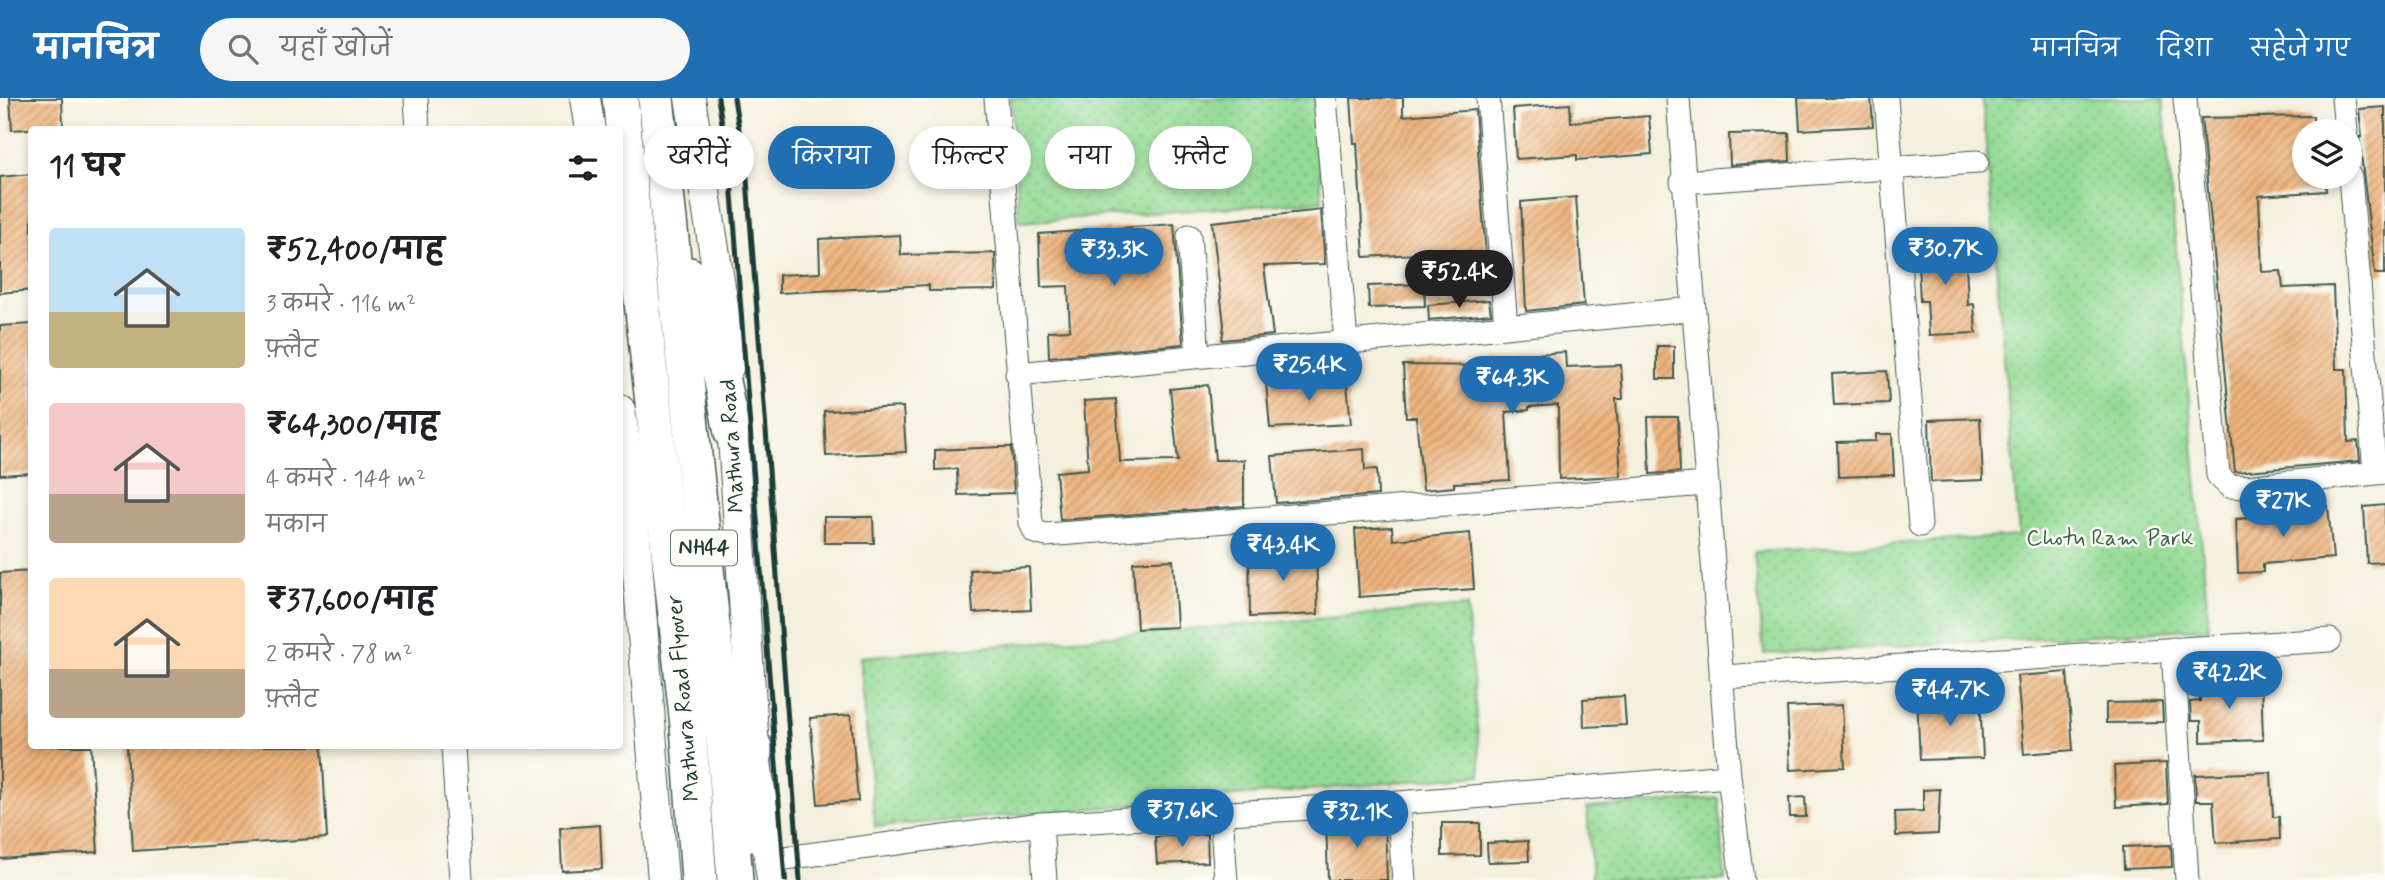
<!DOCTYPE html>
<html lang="hi">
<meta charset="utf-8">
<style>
body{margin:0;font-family:Mynerve,"Playpen Sans Deva",sans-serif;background:#f6f6f6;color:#202124;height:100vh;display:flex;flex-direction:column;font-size:26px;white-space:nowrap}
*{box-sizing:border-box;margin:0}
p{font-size:23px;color:#757577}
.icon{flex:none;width:38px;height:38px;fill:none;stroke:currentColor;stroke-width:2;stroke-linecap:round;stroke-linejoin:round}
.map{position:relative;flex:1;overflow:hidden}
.drawer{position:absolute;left:28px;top:28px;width:595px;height:623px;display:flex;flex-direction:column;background:#fff;border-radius:7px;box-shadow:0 4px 10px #0003}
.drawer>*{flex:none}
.hud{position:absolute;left:644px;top:28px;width:665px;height:63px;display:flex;gap:14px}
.fabs{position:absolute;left:2292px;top:21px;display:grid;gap:14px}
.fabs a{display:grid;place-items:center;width:70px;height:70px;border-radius:50%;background:#fff;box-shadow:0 4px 10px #0003;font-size:35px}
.price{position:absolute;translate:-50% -60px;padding:0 16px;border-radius:24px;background:#1f6fb2;color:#fff;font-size:23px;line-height:46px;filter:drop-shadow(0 2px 4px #0008)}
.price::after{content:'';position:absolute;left:50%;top:42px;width:21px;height:16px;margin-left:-10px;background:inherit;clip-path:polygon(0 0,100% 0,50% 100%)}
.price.current{background:#222;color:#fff}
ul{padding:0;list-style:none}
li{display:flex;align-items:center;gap:21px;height:175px;padding:0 21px}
li span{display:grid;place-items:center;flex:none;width:196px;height:140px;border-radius:7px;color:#555}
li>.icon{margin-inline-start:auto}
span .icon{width:84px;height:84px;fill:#fffc;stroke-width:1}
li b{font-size:30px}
h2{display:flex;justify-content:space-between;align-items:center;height:84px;padding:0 21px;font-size:30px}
.tag{padding:0 24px;border-radius:32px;background:#fff;box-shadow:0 4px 10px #0003;font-size:24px;line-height:63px}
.tag.current{background:#1f6fb2;color:#fff}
header{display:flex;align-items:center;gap:42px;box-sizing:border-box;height:98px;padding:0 35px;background:#1f6fb2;color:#fff}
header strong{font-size:33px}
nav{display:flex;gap:38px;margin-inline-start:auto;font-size:24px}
.search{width:490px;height:63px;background:#f6f6f6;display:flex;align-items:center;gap:18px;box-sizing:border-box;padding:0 24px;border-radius:38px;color:#757577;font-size:26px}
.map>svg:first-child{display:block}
.green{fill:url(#green-dots);stroke:#598c64;stroke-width:2}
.building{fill:url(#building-hatch)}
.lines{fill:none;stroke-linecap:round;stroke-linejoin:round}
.minor-casing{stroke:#3f584d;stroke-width:25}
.major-casing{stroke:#3f584d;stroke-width:32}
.highway-casing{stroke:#3f584d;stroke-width:38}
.minor{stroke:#fff;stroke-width:23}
.major{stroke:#fff;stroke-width:30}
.highway{stroke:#fff;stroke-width:35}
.rail{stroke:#1f3d34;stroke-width:5}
.labels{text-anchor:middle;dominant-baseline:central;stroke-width:5;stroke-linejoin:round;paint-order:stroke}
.shield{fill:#fdfcf7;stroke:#62766e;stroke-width:2}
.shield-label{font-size:21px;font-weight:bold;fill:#1f3d34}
.street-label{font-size:23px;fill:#1f3d34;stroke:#fdfcf7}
.park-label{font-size:23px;fill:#3c644c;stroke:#fdfcf7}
</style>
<header>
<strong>मानचित्र</strong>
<div class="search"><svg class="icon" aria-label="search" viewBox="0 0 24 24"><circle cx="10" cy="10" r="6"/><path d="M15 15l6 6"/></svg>यहाँ खोजें</div>
<nav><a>मानचित्र</a><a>दिशा</a><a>सहेजे गए</a></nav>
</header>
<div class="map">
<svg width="2385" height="782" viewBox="0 0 2385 782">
<defs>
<pattern id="green-dots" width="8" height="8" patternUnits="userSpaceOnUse" patternTransform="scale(1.75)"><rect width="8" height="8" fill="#93da94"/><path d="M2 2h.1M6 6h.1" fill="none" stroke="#7ebc80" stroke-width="1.8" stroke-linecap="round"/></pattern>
<pattern id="building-hatch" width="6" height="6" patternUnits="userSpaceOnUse" patternTransform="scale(1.75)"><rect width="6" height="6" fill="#eeb47e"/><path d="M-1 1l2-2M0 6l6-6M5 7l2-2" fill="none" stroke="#c09468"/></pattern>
</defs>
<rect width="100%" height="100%" fill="#fdfcf7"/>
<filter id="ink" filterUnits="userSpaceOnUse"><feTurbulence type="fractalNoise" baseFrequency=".0143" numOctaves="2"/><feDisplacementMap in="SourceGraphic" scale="14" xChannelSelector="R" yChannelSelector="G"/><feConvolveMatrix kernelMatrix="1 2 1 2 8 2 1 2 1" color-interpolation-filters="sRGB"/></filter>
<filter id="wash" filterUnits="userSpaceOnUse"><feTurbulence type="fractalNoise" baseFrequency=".00686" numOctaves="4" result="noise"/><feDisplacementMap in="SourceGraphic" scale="28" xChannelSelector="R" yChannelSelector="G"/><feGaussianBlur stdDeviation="1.57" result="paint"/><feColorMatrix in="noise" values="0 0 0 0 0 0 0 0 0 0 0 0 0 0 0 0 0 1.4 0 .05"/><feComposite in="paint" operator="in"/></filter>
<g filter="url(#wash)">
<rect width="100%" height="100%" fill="#f4f0dd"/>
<!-- green -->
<path class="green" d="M1011,0H1315L1322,103L1019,124Z
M1982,0H2163L2209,530L1764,556L1754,454L2019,438Z
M1467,508L1481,677L875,729L860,559Z
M1719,700L1725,782H1592L1587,710Z"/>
<g id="blocks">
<!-- building -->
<path class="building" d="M10,0H62L63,29L12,32Z
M1351,0H1403V18L1475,12L1486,159L1435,161V155L1364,159L1357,45H1354Z
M1798,0H1871L1873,28L1800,32Z
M1570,6L1571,24L1649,18L1652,56L1577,62V57L1516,61L1513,10Z
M2385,9V176H2375L2359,39H2362L2359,11Z
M2313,18V33H2305V79H2325L2326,93L2259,98L2262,174L2281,173L2283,190L2333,188L2336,271H2346L2348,344L2358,343L2360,363L2235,374L2201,20Z
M1789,35L1790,63L1730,67L1729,36Z
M32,76V192L0,195V79Z
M1576,99L1584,207L1526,213L1521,104Z
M1321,112L1325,166L1264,168L1273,237L1222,242L1224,227L1212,124Z
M1174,126L1183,246L1049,259L1048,233L1070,232L1068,188L1041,189L1039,136Z
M900,137L901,157L995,155L996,192L929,193V187L779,195V177L820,175L819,141Z
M1965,142L1968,207L1974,206L1976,235L1929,237L1927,203H1920L1917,144Z
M1424,186L1425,208L1369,210L1368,188Z
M1489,202L1491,216L1429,222L1428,207Z
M32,226V375L0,377V228Z
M1657,248H1674V281H1657Z
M1565,254L1566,269L1621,267L1623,301H1616L1621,378L1559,381L1558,307L1529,309V312L1506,314L1510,382L1454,385V389L1423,392L1416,319H1406L1403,267L1493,268V259Z
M1887,273L1889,305L1834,307L1832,276Z
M1346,276L1351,326L1270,330L1266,285L1317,284V279Z
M1208,287L1215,362H1244V408L1060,422L1056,374L1088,371L1084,303L1116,301L1120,364L1178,363L1170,291Z
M903,309L906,354L826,358L824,313Z
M1648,319H1678L1680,374L1650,376Z
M1980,320L1983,382L1931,384L1929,322Z
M1876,336H1892L1894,377L1838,379L1837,344L1876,343Z
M1001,349H1011L1014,395L958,397L957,371L935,372V352Z
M1364,351L1365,372L1377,371L1378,397L1276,405L1272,358Z
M2385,407V464L2367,465L2364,409Z
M2328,408L2333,460L2263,466V474L2238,475L2236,421L2305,416V410Z
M824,419H873L874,445H824Z
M1392,429L1393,442L1470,435L1474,491L1359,499L1355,431Z
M1249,452H1316L1318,516L1250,519Z
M1173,462L1177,529L1137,531L1133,464Z
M1029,469L1031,512L973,515L970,472Z
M32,473V648H91L98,754L0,761V475Z
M2067,574L2073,652L2024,656L2017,578Z
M2261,581L2263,642L2201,644V623H2191L2190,604L2200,603L2199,583Z
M1624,598L1626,627L1584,629L1583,601Z
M1980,599L1983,660L1920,662L1917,601Z
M2162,604L2163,624L2106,625V605Z
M1842,607L1845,669L1790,672L1787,609Z
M851,617L858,703L818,706L810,620Z
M127,648H322L327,740L133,753Z
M2166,665L2168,706L2116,709L2114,668Z
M2271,674L2273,719H2279L2280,741L2216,745L2213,703H2196L2195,677Z
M1940,691L1938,736L1896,738L1895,714L1923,713V692Z
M1805,699L1806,719H1790L1789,700Z
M1385,721L1387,782H1328L1326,723Z
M1442,725H1480V757L1442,758Z
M600,727L602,771L562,773L560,730Z
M1207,736L1208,764L1157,766L1155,739Z
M1528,743L1529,763L1488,764L1487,745Z
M2171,747L2172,769L2124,771L2123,749Z"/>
</g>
</g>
<g filter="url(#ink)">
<use href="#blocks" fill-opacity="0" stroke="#3f584d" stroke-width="2"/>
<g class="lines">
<defs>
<path id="minor" d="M416,0L418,32
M996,0L1031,425L1035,434L1046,437L1706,386
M1325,0L1346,244
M1488,0L1506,229
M1678,0L1729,678L1742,782
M1886,0L1920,427
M2185,0L2218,377L2229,388L2246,389L2385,374
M2343,0L2346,33
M2350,79L2375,374
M1682,84L1977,64
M1189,138L1198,258
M1017,276L1692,211
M2173,551L2187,782
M1721,579L2330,542
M453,648L461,782
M1398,705L1404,782
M1221,716L1226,782
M1041,726L1045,782
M770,762L1041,726L1398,705L1729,678"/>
<path id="major" d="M585,0L590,32
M690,0L724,214L728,270
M620,312L630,378L663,782
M731,312L754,649L772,782"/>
<path id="highway" d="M620,0L688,628L699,782
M656,0L724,639L735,782
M689,177L719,267L732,335
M752,736L754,649"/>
</defs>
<!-- minor casing -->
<use href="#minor" class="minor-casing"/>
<!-- major casing -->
<use href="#major" class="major-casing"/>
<!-- highway casing -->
<use href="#highway" class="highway-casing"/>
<!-- minor -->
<use href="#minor" class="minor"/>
<!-- major -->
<use href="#major" class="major"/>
<!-- highway -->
<use href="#highway" class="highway"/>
<!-- rail -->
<path class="rail" d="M718,0L731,83L785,782
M734,0L747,81L800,782"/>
</g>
</g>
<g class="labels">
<!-- shield labels -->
<rect class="shield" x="671" y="432.5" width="66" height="35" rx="5"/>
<g class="shield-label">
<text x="704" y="450">NH44</text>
</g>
<!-- street labels -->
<g class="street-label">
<text transform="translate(733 348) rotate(-94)">Mathura Road</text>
<text transform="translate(684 600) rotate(-95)">Mathura Road Flyover</text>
</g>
<!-- park labels -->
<g class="park-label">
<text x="2110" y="441">Chotu Ram Park</text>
</g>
</g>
</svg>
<div class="fabs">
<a><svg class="icon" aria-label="layers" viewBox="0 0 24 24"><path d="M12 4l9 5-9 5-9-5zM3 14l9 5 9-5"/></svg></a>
</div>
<b class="price" style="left:1945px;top:189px">₹30.7K</b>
<b class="price" style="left:1114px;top:190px">₹33.3K</b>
<b class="price current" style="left:1459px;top:212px">₹52.4K</b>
<b class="price" style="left:1309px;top:305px">₹25.4K</b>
<b class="price" style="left:1512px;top:318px">₹64.3K</b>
<b class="price" style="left:2283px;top:441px">₹27K</b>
<b class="price" style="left:1283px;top:485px">₹43.4K</b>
<b class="price" style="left:2229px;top:613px">₹42.2K</b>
<b class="price" style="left:1950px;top:630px">₹44.7K</b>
<b class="price" style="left:1182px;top:751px">₹37.6K</b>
<b class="price" style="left:1357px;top:752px">₹32.1K</b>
<div class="hud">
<a class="tag">खरीदें</a>
<a class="tag current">किराया</a>
<a class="tag">फ़िल्टर</a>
<a class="tag">नया</a>
<a class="tag">फ़्लैट</a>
</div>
<section class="drawer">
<h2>11 घर<svg class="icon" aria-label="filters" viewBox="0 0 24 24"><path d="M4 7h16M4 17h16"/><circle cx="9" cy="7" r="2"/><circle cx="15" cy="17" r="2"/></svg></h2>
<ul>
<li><span style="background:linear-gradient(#bfe0f5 60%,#c2b280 0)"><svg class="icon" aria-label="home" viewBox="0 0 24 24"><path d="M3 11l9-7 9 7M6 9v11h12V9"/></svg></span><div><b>₹52,400/माह</b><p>3 कमरे · 116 m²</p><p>फ़्लैट</p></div></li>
<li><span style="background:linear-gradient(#f6c9c9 65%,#b9a48a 0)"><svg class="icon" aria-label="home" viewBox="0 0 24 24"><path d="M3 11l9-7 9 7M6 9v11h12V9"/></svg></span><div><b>₹64,300/माह</b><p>4 कमरे · 144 m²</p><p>मकान</p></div></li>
<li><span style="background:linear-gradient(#ffd9b3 65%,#b9a48a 0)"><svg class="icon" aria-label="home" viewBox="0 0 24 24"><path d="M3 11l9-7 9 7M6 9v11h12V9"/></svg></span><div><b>₹37,600/माह</b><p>2 कमरे · 78 m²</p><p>फ़्लैट</p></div></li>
</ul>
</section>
</div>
